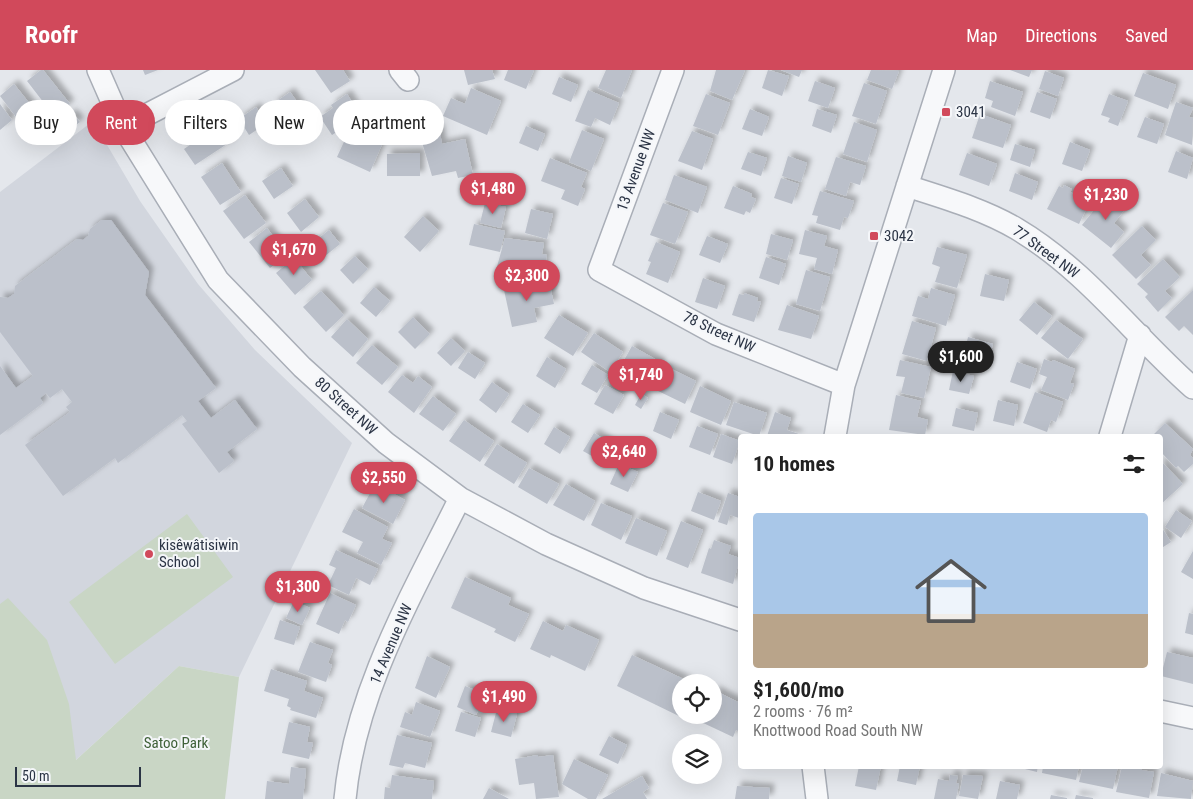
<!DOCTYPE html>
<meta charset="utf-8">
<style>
body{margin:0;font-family:"Roboto Condensed",sans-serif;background:#f2f2f2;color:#222;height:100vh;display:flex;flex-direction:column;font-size:19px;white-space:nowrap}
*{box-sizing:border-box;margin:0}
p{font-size:16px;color:#767676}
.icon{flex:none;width:28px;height:28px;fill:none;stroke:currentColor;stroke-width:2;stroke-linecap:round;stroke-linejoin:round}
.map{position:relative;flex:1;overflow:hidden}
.sheet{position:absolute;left:738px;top:364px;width:425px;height:335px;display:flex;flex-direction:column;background:#fff;border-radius:5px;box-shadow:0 5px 20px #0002}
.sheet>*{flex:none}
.guide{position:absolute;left:15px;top:30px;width:475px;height:45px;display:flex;gap:10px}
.fabs{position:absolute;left:672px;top:604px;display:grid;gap:10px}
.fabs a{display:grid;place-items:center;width:50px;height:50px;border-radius:50%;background:#fff;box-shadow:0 5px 20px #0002;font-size:25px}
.scale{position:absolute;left:15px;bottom:12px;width:126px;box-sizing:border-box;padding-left:5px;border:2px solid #2b3445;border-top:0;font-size:14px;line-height:18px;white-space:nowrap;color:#2b3445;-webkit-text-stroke:4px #f4f6f9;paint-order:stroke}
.price{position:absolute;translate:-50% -42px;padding:0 11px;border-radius:18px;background:#d1495b;color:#fff;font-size:16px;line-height:32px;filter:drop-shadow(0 1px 2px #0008)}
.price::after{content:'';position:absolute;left:50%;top:30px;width:15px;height:11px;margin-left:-8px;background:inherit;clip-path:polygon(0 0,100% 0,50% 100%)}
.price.on{background:#222;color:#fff}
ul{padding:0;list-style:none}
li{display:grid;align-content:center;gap:10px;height:265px;padding:0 15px}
li span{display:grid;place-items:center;height:155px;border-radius:5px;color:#555}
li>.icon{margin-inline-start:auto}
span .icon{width:90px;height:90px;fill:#fffc;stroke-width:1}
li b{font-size:21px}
h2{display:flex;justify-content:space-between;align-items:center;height:60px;padding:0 15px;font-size:21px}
.chip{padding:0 18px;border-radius:22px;background:#fff;box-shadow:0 5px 20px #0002;font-size:18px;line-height:45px}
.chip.on{background:#d1495b;color:#fff}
header{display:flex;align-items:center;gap:30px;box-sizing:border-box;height:70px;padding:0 25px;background:#d1495b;color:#fff}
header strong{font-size:24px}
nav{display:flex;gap:28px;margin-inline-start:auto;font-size:18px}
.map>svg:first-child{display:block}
.built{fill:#d2d6de}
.green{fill:#c9d6c5}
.building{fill:#bbc0ca;filter:url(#shadow)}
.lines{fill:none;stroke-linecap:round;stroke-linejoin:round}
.minor-casing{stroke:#a9aeb7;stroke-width:24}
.minor{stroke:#f7f8fa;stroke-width:21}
.poi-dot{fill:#d1495b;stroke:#f4f6f9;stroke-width:2}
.labels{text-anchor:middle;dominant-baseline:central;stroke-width:4;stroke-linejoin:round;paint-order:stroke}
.poi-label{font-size:15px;fill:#2b3445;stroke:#f4f6f9;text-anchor:start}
.street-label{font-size:15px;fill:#2b3445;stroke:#f4f6f9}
.park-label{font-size:15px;fill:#3f6138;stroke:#f4f6f9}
</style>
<header>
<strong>Roofr</strong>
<nav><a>Map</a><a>Directions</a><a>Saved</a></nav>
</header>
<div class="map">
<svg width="1193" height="729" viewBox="0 0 1193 729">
<defs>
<filter id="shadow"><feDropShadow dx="4.5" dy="-4.5" stdDeviation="2.5" flood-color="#0004"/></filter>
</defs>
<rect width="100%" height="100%" fill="#e4e7ec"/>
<!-- built -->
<path class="built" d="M93,51L140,131L198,214L255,280L352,373L239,607L179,596L33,729H0V122Z"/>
<!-- green -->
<path class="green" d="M187,444L233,507L115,594L69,532Z
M8,528L47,570L69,634L76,690L179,596L239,607L225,729H0V534Z"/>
<!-- building -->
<path class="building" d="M41,0H43L70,34L54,46L27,11Z
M143,0H158L145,5Z
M315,0H343L350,11L331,23Z
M464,0H492L495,9L468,15Z
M508,0H534L526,19L504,10Z
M606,0H632L621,28L598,18Z
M716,0H745L732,30L710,21Z
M768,0L789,6L782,26L762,18Z
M781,0H802L799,7Z
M871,0L899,1L892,19L867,10Z
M1010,0H1032L1029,7Z
M1045,1L1064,8L1058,26L1039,19Z
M1143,3L1176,15L1168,39L1134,26Z
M559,7L578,15L571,32L552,24Z
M815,11L835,18L828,38L808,31Z
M990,11L1023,22L1015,46L991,37L993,31L985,28Z
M864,13L887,21L876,54L852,46Z
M14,14L38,44L23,56L0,26Z
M471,18L501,31L487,65L443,46L451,28L465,34Z
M588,20L619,33L610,55L595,48L591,57L575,51Z
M290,22L304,41L286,54L273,34Z
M1037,22L1057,29L1050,49L1030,42Z
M347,24L361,46L332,65L320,47L333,38L331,35Z
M706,24L730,33L718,65L693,56Z
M1109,24L1128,31L1118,56L1108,52L1110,48L1101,45Z
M1176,32L1193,38L1189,47L1193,48L1192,75L1165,65Z
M0,34L12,50L0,60Z
M256,37L267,53L249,65L239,49Z
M750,39L769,47L762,66L742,59Z
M817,39L837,45L831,63L812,56Z
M72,43L80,52L73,57L66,48Z
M980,44L1011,55L1003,78L972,68Z
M1145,47L1164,54L1157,74L1137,67Z
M854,52L877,60L867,92L843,84Z
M219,55L230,72L195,95L184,79Z
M370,55L387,63L370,102L337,87L348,63L363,70Z
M526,56L545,64L538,81L519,73Z
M439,58L442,74L465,69L473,105L458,108L456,101L432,106L419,62Z
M582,60L604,69L591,101L569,92Z
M692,61L713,69L702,100L678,91Z
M1070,72L1090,80L1082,101L1062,94Z
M1015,74L1035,80L1030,97L1010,90Z
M1176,81L1193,88L1187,109L1168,102Z
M748,82L767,88L761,106L741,99Z
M420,83V106H387V84Z
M967,83L997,94L989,116L959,105Z
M788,86L807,93L801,112L782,106Z
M836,87L866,96L860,115L850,112L846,126L825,119Z
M550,88L587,103L581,117L585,119L578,136L561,129L565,120L541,111Z
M222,93L241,122L220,135L201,107Z
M281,98L293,116L274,129L262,111Z
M1015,103L1038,112L1032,130L1009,121Z
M674,105L707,117L698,143L665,130Z
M781,108L799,114L792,134L774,128Z
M1064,115L1072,119L1070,122L1090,131L1079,154L1047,139L1059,116L1063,118Z
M733,116L752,124L751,127L756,129L750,143L746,141L744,145L724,138Z
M820,121L854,131L848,148L844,147L840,160L816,153L818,146L812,145Z
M1108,123L1126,138L1114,153L1124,162L1111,178L1082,155Z
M245,125L266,153L244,169L223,141Z
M305,129L319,147L301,162L287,143Z
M485,133L506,137L501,158L480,153Z
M663,133L688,142L675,174L650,165Z
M531,139L553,144L547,169L525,163Z
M423,146L439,161L420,182L404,167Z
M102,150H111L149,202L145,225L216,318L198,331L211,348L235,330L257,359L227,382L234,391L219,403L182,354L187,351L182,345L118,393L115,388L63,426L25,375L70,342L66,337L72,332L62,319L50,328L46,323L40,328L43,333L0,365V296L16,318L33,306L0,262V227L8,228L14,224L15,216L77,169L83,170L88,166L90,159Z
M474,154L505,161L500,182L469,175Z
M1142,156L1156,170L1141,185L1151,195L1136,209L1112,185Z
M267,158L287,185L270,198L249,172Z
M329,160L340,174L325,186L314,172Z
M805,160L827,166L824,176L838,180L832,204L814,199L817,188L799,184Z
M771,164L793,170L787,190L766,184Z
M707,166L728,174L720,193L699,185Z
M505,168L544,173L542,184L547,185L545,196L540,195L538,208L496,200Z
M656,172L680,182L668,213L646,204L651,192L648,191Z
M937,177L967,185L957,218L935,212L940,197L932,194Z
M355,186L368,199L353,214L340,200Z
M766,187L786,194L779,215L759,208Z
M294,188L312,210L295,225L276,203Z
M1163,189L1180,207L1165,221L1172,228L1158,242L1145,227L1148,224L1137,214Z
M806,200L830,207L820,241L796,234Z
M985,204L1009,210L1004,231L980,226Z
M703,208L725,216L717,239L695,232Z
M549,211L554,234L534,238L537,252L512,257L504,220Z
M374,217L390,231L376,247L360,233Z
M931,218L955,225L946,256L912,246L918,226L928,229Z
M1193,220V265L1184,256L1179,261L1165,247Z
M321,221L344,245L326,262L303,237Z
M744,223L758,228L757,231L761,232L754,252L732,245L739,224L744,225Z
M1034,232L1052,246L1037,265L1019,250Z
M787,235L819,246L811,269L778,260Z
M559,245L588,263L573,286L544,268Z
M413,247L430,264L415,279L398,262Z
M347,249L368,269L353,287L331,267Z
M1056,250L1083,269L1068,289L1041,268Z
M912,251L936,258L927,291L902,284Z
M594,263L623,282L610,302L581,282Z
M968,267L993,274L988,294L963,288Z
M451,268L465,281L451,296L437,283Z
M372,275L398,297L382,315L356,293Z
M632,276L662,293L648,318L645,316L640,323L632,319L636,311L618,301Z
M468,282L485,293L475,309L458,298Z
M547,287L566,299L555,318L536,306Z
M1044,289L1052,292L1053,290L1075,299L1070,313L1074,314L1068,330L1041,320L1047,307L1039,304Z
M900,290L931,297L924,328L901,323L905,307L896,306Z
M1017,292L1037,299L1030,319L1010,312Z
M592,295L608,305L597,323L581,314Z
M665,296L696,311L685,334L654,319Z
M953,301L974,306L969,324L949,320Z
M402,305L413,313L418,306L432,317L414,343L388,322Z
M492,312L509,324L496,343L479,330Z
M605,315L624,325L613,344L594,334Z
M700,316L731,331L721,355L690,342Z
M1035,322L1063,332L1056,352L1051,350L1047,362L1023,353Z
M641,324L648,328L641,339L635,335Z
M896,325L921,331L917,347L928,350L925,365L889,360Z
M433,326L456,344L443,361L419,344Z
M998,330L1018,335L1014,356L993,351Z
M734,332L767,343L759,366L726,355Z
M523,334L540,345L528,363L511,352Z
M956,338L978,343L974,361L952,356Z
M660,342L679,350L671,369L653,361Z
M775,342L791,348L787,360L799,364L798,366H767Z
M464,350L494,371L480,392L449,371Z
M1165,353L1193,379L1190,385L1193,388V394L1184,402L1178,396L1176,398L1160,381V366H1152Z
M697,356L718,364L710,385L689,377Z
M554,357L570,367L560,384L544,374Z
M594,363L610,373L599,390L583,381Z
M721,364L740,371L732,394L713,387Z
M497,374L527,393L514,414L484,395Z
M1161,391L1183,414L1160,435V393Z
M619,394L638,402L628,422L610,414Z
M529,398L559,414L547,434L518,417Z
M375,414L405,430L393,454L362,438Z
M566,414L595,431L584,451L553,435Z
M698,422L721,431L714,450L691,441Z
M728,423L740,427V446L739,448L730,445L727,455L718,452Z
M601,433L632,446L621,470L591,455Z
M354,439L388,457L382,469L392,473L381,495L357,483L363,472L342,462Z
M1176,440L1192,451L1181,468L1165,457Z
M636,448L667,461L657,486L625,473Z
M681,451L703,460L688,498L666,489Z
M1160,455L1171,472L1160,479Z
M714,470L731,476L728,484L740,488L733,514L701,503L709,478L711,479Z
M336,480L378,499L370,515L356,508L349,525L328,515L336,498L329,495Z
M1193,481V509L1181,502Z
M465,507L511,528L508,535L529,544L515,572L494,562L496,559L451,538Z
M330,523L356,535L348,552L345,550L339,564L316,554Z
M294,531L310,538L302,555L286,548Z
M1189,543L1193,544V565L1185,563Z
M280,550L300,557L294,575L274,569Z
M543,551L563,561L566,555L599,570L585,601L551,585L550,588L530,579Z
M310,572L333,580L328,593L332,595L326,612L298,602Z
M1167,582L1193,588V614L1161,606Z
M632,585L690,612H681L683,648L617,616Z
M427,586L450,597L436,628L415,618Z
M271,599L307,611L304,621L323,628L316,648L290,640L291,638L287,636L289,629L264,621Z
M465,616L485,624L476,645L457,637Z
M714,620L740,633V662L736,660L733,667L699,651L702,645H714Z
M416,632L440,641L430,667L400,657L405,642L412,645Z
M497,639L517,644L511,667L491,662Z
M461,642L481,648L475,667L455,661Z
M289,652L310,657L307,672L313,673L309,689L282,683Z
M397,665L432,673L425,698L405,693L403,698L389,695Z
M609,666L627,675L618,694L599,685Z
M538,685V687L553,685L559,727L536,729L534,713L519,715L515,689Z
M574,689L608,705L596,729H588L562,714Z
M859,696H881L876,720L855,716Z
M900,696H920L916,715L897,711Z
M1013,696H1038L1037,702Z
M1043,696H1079L1076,710L1042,703Z
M1083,696H1118L1113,719L1079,712Z
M1122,696H1142L1141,700L1154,702L1149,728L1116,722Z
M291,697L306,699L303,729H265L267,711L289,714Z
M1161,703L1193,711L1191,729L1157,726Z
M392,705L434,711L432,729H384L385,717L390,718Z
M950,705L958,706L956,713L959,714L956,729H934L938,709L949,711Z
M963,705L983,706L978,729L959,726Z
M642,706L649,718L643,722L647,729H602Z
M1000,711L1020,715L1017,729H996Z
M737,716L770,718L769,729H735Z
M489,718L509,729H483Z
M1051,725L1067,728V729H1050Z
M1076,725L1093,728V729H1075Z"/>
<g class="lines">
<defs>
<path id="minor" d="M98,0L123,57L218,210L302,297L386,373L460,428L546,474L644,518L740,550
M400,0L408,10
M673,0L599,200L716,264L844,315
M123,57L233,0
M907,116C944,128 983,139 1017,159C1086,200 1134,266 1193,318
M835,366L844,315L944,0
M1110,366L1140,265
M1160,641L1193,648
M813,696L817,729
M345,729C355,621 413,523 460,428"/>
</defs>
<!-- minor casing -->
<use href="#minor" class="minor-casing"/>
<!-- minor -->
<use href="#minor" class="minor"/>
</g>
<!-- markers -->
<g class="poi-dot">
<rect x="941" y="37" width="10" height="10" rx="2.5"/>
<rect x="869" y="161" width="10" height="10" rx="2.5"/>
<circle cx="149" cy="484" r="5"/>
</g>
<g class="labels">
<!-- poi labels -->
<g class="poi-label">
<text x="956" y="42">3041</text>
<text x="884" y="166">3042</text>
<text x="159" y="475">kisêwâtisiwin<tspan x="159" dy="17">School</tspan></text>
</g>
<!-- street labels -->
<g class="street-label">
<text transform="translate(636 100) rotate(-70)">13 Avenue NW</text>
<text transform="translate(1046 182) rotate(36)">77 Street NW</text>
<text transform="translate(719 262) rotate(25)">78 Street NW</text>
<text transform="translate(346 336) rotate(42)">80 Street NW</text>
<text transform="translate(391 574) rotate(-67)">14 Avenue NW</text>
</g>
<!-- park labels -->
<g class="park-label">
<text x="176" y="673">Satoo Park</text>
</g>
</g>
</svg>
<div class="fabs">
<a><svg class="icon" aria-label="locate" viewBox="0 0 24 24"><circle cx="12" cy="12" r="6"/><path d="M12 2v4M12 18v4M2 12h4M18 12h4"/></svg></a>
<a><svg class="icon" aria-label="layers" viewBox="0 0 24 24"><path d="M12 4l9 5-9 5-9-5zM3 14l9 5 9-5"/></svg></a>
</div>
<div class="scale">50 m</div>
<b class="price" style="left:493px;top:145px">$1,480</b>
<b class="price" style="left:1106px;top:151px">$1,230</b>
<b class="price" style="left:294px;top:206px">$1,670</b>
<b class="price" style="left:527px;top:232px">$2,300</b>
<b class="price on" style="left:961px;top:313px">$1,600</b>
<b class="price" style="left:641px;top:331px">$1,740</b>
<b class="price" style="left:624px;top:408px">$2,640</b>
<b class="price" style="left:384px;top:434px">$2,550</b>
<b class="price" style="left:298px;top:543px">$1,300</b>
<b class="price" style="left:504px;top:653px">$1,490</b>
<div class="guide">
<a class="chip">Buy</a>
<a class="chip on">Rent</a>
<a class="chip">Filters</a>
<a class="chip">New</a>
<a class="chip">Apartment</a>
</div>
<section class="sheet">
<h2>10 homes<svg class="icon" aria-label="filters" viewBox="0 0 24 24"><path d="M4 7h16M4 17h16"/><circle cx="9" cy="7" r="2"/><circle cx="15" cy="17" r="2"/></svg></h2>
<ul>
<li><span style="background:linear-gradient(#a9c7e8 65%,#b9a48a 0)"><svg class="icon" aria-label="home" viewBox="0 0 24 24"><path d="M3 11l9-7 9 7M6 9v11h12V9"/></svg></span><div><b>$1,600/mo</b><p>2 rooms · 76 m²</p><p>Knottwood Road South NW</p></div></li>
</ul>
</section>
</div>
